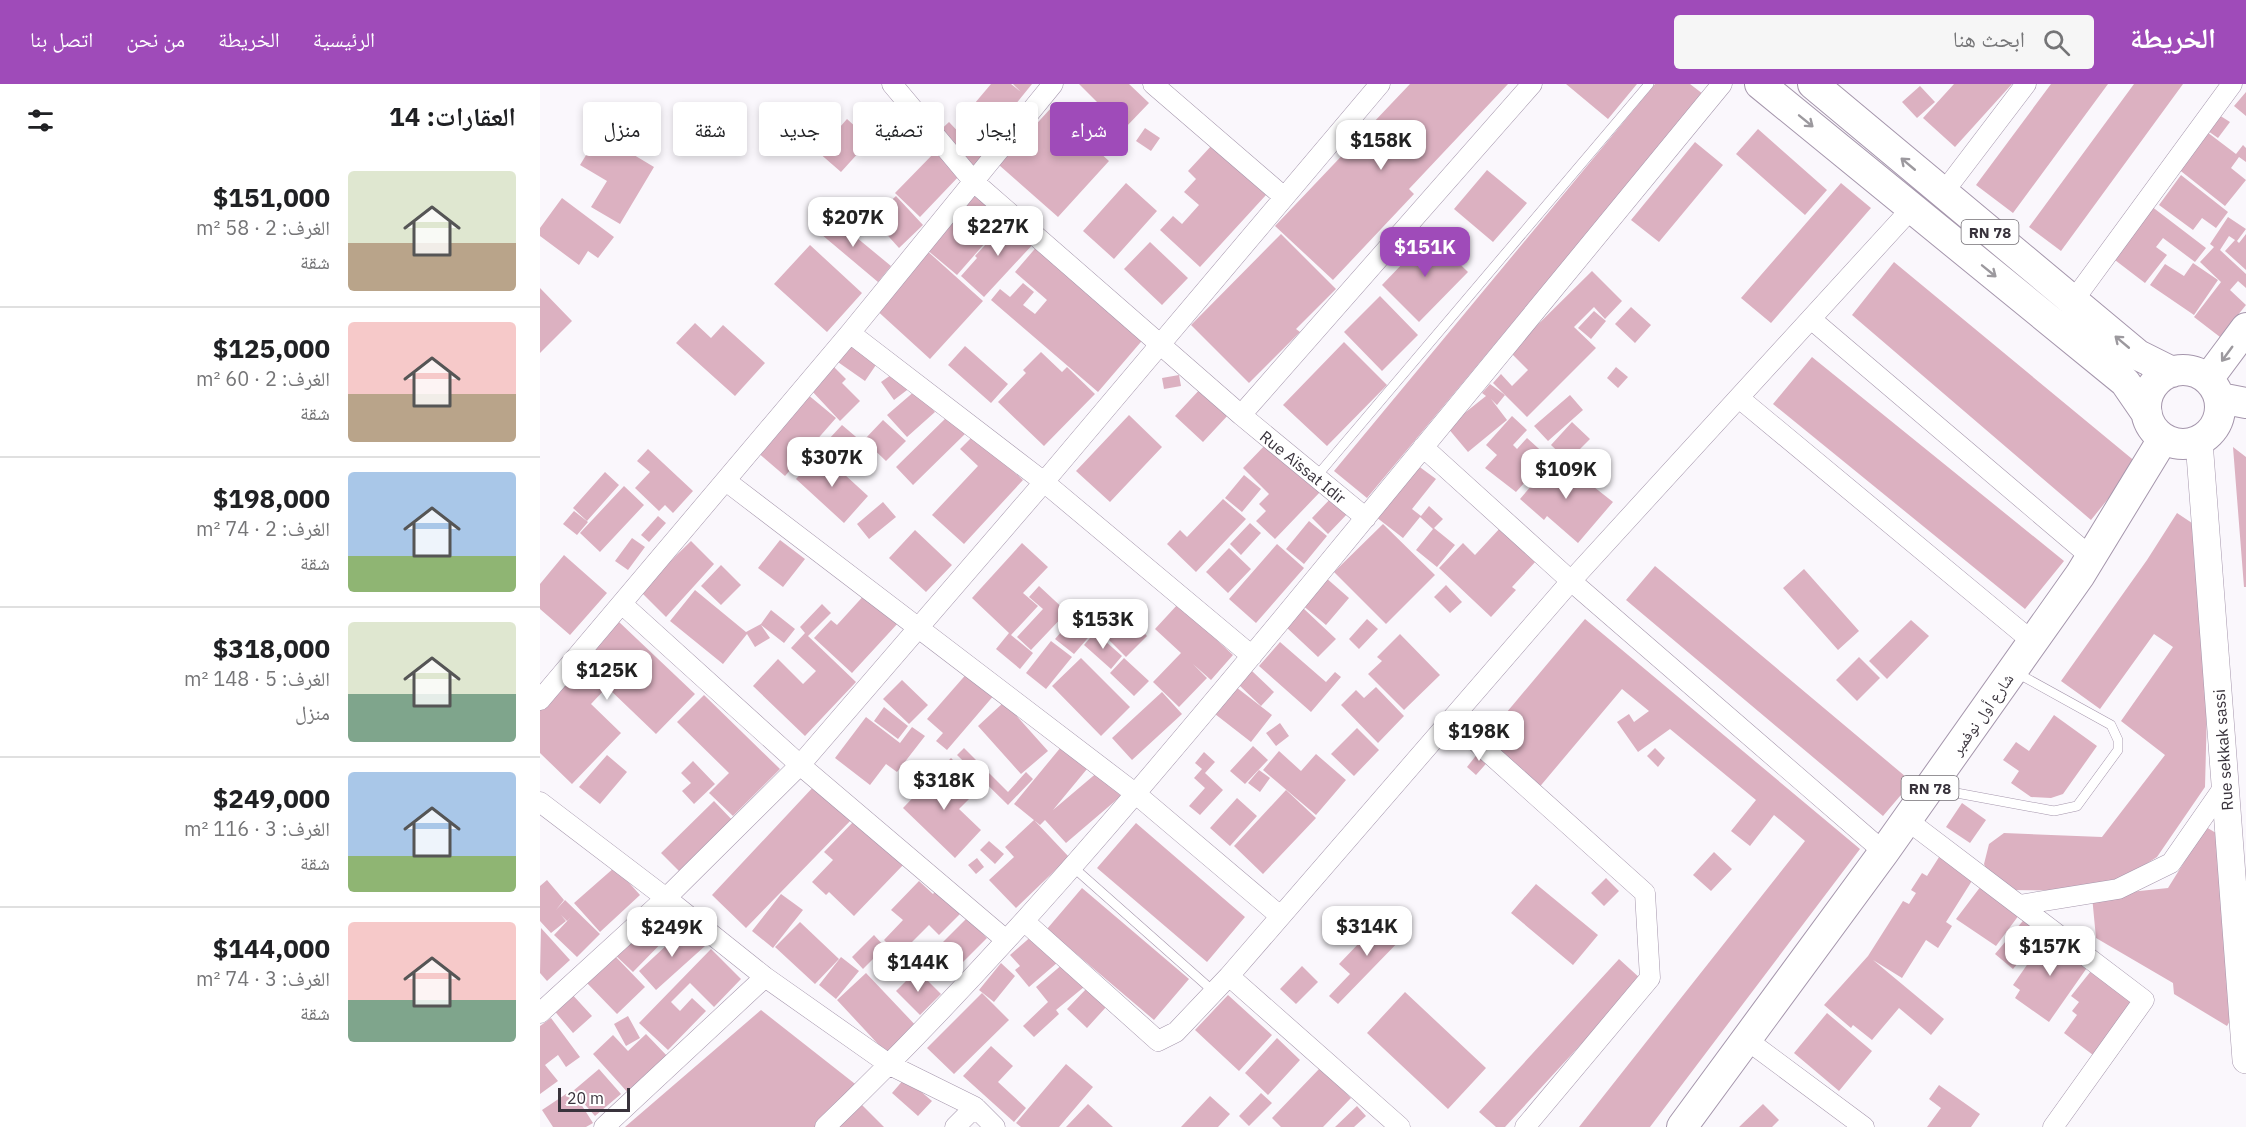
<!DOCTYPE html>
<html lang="ar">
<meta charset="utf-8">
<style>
body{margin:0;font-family:"IBM Plex Sans","Noto Naskh Arabic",sans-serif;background:#f6f6f6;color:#202124;direction:rtl;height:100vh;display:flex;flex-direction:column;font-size:22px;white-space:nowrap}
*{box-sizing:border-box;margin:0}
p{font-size:20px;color:#757577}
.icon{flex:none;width:33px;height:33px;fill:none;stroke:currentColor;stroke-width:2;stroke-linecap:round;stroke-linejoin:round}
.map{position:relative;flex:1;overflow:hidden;direction:ltr}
.drawer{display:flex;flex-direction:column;background:#fff;width:540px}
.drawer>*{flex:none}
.top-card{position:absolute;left:18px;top:18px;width:570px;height:54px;direction:rtl;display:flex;gap:12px}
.scale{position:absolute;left:18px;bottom:15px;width:72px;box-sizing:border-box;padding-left:6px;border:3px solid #39333c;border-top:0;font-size:16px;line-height:21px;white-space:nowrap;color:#39333c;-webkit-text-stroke:4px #fff;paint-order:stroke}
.price{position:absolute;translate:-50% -51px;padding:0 14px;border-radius:12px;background:#fff;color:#222;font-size:20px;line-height:39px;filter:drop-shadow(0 2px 3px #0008)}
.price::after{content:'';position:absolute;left:50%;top:36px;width:18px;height:14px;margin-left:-9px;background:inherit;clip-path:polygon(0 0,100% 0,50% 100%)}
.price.selected{background:#9f4bb9;color:#fff}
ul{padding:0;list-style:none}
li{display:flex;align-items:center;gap:18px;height:150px;padding:0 24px}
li+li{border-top:2px solid #e0e0e0}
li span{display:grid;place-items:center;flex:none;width:168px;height:120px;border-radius:6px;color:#555}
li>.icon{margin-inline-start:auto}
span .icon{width:72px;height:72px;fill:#fffc;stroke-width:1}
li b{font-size:26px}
h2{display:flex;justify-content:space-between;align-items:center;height:72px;padding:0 24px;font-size:26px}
.tag{padding:0 21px;border-radius:6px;background:#fff;box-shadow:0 3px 9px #0003;font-size:21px;line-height:54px}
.tag.selected{background:#9f4bb9;color:#fff}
header{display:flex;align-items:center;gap:36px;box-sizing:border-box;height:84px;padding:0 30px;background:#9f4bb9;color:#fff}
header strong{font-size:28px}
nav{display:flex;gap:33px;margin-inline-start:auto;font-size:21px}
.search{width:420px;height:54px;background:#f6f6f6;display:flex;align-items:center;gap:15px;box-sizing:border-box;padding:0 21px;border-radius:6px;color:#757577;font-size:22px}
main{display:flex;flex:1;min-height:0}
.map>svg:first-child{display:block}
.building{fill:#dcb1c1}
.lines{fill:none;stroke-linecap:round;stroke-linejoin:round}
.lane-casing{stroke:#a596ac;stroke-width:10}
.street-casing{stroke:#a596ac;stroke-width:21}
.secondary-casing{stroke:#a596ac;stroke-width:28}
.primary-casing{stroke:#a596ac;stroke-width:32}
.lane{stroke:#fff;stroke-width:9}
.street{stroke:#fff;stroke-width:20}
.secondary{stroke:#fff;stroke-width:27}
.primary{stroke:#fff;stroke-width:30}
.oneway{stroke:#9c999e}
.labels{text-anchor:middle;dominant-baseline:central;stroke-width:4.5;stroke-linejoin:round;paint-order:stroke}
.shield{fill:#fff;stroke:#747076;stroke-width:1.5}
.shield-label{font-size:15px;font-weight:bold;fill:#39333c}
.street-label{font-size:16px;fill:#39333c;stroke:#fff}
</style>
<header>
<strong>الخريطة</strong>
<div class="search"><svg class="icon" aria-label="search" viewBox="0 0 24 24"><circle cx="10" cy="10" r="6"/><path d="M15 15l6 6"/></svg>ابحث هنا</div>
<nav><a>الرئيسية</a><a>الخريطة</a><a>من نحن</a><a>اتصل بنا</a></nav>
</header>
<main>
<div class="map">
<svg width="1706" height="1043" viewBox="0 0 1706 1043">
<rect width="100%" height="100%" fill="#faf7fc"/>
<!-- building -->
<path class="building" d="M451,0H471L481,8L473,0H492L449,53L424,32Z
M539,0H589L609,19L585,44L576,35L556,56L537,39L557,18Z
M870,0H968L869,105L874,110L793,196L735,142Z
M1026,0H1097L1068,35Z
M1115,0H1150L1163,10L827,414L794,387Z
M1414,0H1472L1415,63L1383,34Z
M1511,0H1568L1473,129L1436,101Z
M1594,0H1643L1521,167L1489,143Z
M1380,2L1395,18L1377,34L1362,18Z
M1706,8V32L1694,22Z
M511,24L569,77L518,133L459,81Z
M1679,31L1690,38L1678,54L1668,47Z
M307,35L330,56L301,88L278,68Z
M409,38L444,75L428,91L393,53Z
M605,44L620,54L611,67L596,57Z
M1218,45L1287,106L1265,131L1196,70Z
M1667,48L1696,70L1703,61L1706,64V78L1699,73L1691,84L1706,96L1685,122L1637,84Z
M59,50L114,83L80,140L51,123L67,97L40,81Z
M1155,58L1183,81L1119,158L1091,136Z
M672,61L726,111L660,183L620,146L633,132L642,140L659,121L644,108L656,95L648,87Z
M396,67L421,90L380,133L355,109Z
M947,86L987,119L953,158L914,125Z
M1641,91L1688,128L1676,144L1662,134L1653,146L1619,121Z
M586,99L617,127L574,175L543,147Z
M1301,99L1331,124L1231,239L1201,214Z
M436,109L466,135L417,191L386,165Z
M356,112L383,141L359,164L332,134Z
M22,114L74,153L58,174L48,167L39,181L0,152V144Z
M1611,122L1666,164L1655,178L1623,154L1616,163L1627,171L1605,199L1571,173Z
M288,130L351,182L338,198L275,145Z
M1688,133L1706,145L1697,157L1699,159L1706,150V186L1685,167L1695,156L1689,152L1680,166L1706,190V204L1698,197L1690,206L1706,221L1680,253L1654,233L1681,198L1660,178L1674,163L1670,160Z
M470,134L495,158L444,213L421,192L437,174L435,172Z
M741,150L796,205L756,245L760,248L709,299L651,241Z
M890,151L928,188L879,238L842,201Z
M610,158L648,194L622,221L584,185Z
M499,160L606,252L558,308L451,216L460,205L470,213L483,199L494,208L483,221L495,230L507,216L475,188Z
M270,161L322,209L287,248L234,200Z
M385,165L443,217L390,275L333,223Z
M1354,178L1597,379L1551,436L1312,231Z
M1653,179L1678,196L1654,231L1610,201L1625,180L1644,192Z
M1052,187L1082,217L1065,235L1054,223L1034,243L1056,264L987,333L953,299L961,290L972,302L988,286L970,268Z
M0,204L32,237L0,269Z
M840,212L878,251L842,287L804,248Z
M1091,223L1111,241L1095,259L1075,240Z
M1054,227L1066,237L1051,255L1038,244Z
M155,239L171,254L183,241L225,279L195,312L136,259Z
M309,257L338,278L325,297L295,276Z
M804,258L847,301L787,362L743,321Z
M425,262L468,300L451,319L408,281Z
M501,268L522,288L527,283L555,310L504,362L458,318L486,289L483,286Z
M1272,273L1524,477L1485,525L1233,320Z
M294,283L306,295L302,299L320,317L300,337L271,306Z
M1076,283L1088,293L1078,304L1067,294Z
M358,286L371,303L354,316L341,298Z
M639,291L641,302L624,305L622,294Z
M950,300L965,311L957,321L951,315L967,336L928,368L907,343L946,312L942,309Z
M662,303L690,329L663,358L635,332Z
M376,306L395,328L367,353L347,331Z
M267,310L296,334L245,392L216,367Z
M1030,311L1043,326L1008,357L994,342Z
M410,330L427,348L373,401L356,383Z
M589,331L622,363L570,418L536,387Z
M972,332L987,346L973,361L977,365L987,354L1008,373L976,408L945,384L957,371L946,361Z
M343,336L366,357L346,377L324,356Z
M1032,338L1050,355L1028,377L1011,361Z
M302,341L322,358L308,373L288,356Z
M434,351L483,396L424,460L392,431L438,382L420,365Z
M729,357L781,407L735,455L716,437L726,427L719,420L729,410L703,384Z
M1693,363L1706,373V503H1704Z
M108,365L153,407L133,429L125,421L119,427L95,404L110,388L97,377Z
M280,368L328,412L304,439L256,395Z
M1016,373L1073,418L1038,459L1007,432L1004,436L980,415Z
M877,381L896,395L872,425L881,432L889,422L903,435L894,444L915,461L897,483L876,466L893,445L880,433L863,454L836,433Z
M65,388L79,401L47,437L33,424Z
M704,391L721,405L702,428L685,414Z
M84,402L104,421L60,468L40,449Z
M793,412L810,427L788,450L772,434Z
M683,415L706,435L656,488L627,460L640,446L647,453Z
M343,418L356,433L329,455L317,440Z
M34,427L48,438L37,451L23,440Z
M1637,429L1652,439L1668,588L1665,703L1617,773L1564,807L1465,806L1450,795L1444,780L1449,760L1464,749L1562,753L1625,671L1581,637L1633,563L1614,550L1560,625L1521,597L1607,476Z
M118,432L126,439L109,458L101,451Z
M769,437L787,452L764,480L746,465Z
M710,439L721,449L701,471L690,460Z
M843,440L895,491L846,540L794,488Z
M961,443L997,476L972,503L976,506L951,533L899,484L923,459L935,471Z
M375,446L412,481L386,508L349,474Z
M92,454L105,463L88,486L75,477Z
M240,456L265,475L243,503L218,484Z
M151,457L174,480L126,533L100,507Z
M482,459L508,483L483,509L498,522L471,551L493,569L480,585L456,565L469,549L432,514Z
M737,460L764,484L716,539L689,515Z
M689,464L711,485L688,509L666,488Z
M24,471L67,509L30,551L0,525V500Z
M181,481L201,501L181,521L161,502Z
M1115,482L1372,698L1343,732L1086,516Z
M1264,485L1319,547L1298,566L1243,504Z
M785,493L809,514L786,541L761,520Z
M906,501L922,518L910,529L894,513Z
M499,502L527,528L491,566L477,553L503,525L489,513Z
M155,506L206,548L221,540L231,526L255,545L244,559L221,541L230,554L215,563L207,550L183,580L130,537Z
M327,508L359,538L312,589L274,554L291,536L297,541Z
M541,517L561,534L553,544L533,527Z
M282,520L291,529L268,552L316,598L265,652L213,602L238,575L263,600L276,587L251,564L265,549L260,543Z
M638,520L693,571L671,596L653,580L667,594L639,623L613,598L641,569L615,545Z
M763,524L796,555L778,573L746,543Z
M535,532L553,548L534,570L515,555Z
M827,535L838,545L819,565L809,555Z
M1045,535L1320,765L1110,1043H1039L1265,757L1234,731L1210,762L1191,747L1216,716L1130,645L1098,668L1077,638L1089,630L1094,638L1109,627L1082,605L997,706L941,659Z
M566,536L580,550L594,538L607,552L586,573L557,544Z
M1371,536L1389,552L1347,595L1329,577Z
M78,537L155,610L116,650L67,603L51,620L81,649L32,700L0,669V624Z
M555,548L582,572L571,585L544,561Z
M860,550L900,591L864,626L828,590L842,577L837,573Z
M511,557L532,573L506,605L486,589Z
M740,558L786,598L795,588L801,593L771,628L719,582Z
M1319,573L1340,594L1317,617L1296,596Z
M541,574L590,623L561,652L512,602Z
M584,574L609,597L594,612L570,589Z
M429,587L455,610L407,666L396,657L403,649L387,635Z
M712,587L734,608L721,622L699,601Z
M362,596L388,621L369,640L343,615Z
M696,603L732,631L711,658L675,630Z
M836,603L864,632L838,659L801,621L816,606L824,614Z
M622,608L642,630L592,676L572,654Z
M164,611L240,685L193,732L169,709L189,689L137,638Z
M464,618L508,667L481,690L438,642Z
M344,623L368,642L358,655L334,637Z
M1514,631L1557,662L1523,710L1511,714L1491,713L1471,699L1479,687L1463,676L1476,658L1489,667Z
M326,633L360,659L372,643L385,652L357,688L346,680L330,701L295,674Z
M740,639L749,652L736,662L726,649Z
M817,644L839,666L814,692L791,670Z
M713,662L728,676L705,700L690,687Z
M521,663L547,685L513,726L559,687L581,712L526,759L505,736L500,741L474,720Z
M424,664L468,708L486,688L493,695L468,721L417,671Z
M942,664L952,673L936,691L927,683Z
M1115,664L1125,674L1118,683L1107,672Z
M739,667L761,687L776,670L806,696L776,731L723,686Z
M664,668L675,678L665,689L683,706L660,731L649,722L665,704L654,694L662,685L655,679Z
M67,671L87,688L60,720L39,703Z
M411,674L418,681L408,691L431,713L419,725L441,746L415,774L363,724Z
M153,677L175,700L154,720L142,707L151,699L141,689Z
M719,686L730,694L720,708L708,699Z
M276,700L313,734L206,844L172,811Z
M746,706L776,734L723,790L694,762Z
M697,714L717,732L690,762L670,744Z
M174,717L196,740L143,791L121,769Z
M1422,719L1446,736L1430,759L1406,743Z
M316,735L365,779L314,832L289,808L286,811L272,798L293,776L284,768Z
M494,736L529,773L476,824L449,796L474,773L465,763Z
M596,739L705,833L667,878L557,784Z
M1666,743L1676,749L1694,930L1687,942L1634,910L1633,899L1556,854L1552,812L1628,804Z
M449,757L464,770L455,780L440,766Z
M1174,768L1192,785L1171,807L1153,791Z
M1401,770L1435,792L1406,838L1412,842L1398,864L1386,856L1362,894L1333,876L1404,935L1391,951L1359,924L1332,956L1313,941L1311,944L1284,921L1328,872L1363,817L1369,820L1376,809L1371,806L1382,789L1387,792Z
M437,774L444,783L436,790L428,781Z
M75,783L100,811L60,848L34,819Z
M1066,794L1079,807L1064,822L1051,809Z
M7,796L24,816L16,826L25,816L60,850L37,873L14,851L31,833L27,837L21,831L26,837L11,849L0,837V802Z
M379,797L393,810L399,803L423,827L399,851L389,841L359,871L344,856L363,836L351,826Z
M996,800L1058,851L1033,881L971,829Z
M1441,802L1479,831L1456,862L1416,835Z
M542,804L649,895L614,936L507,845Z
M241,810L263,826L233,864L212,847Z
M122,820L141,839L93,888L73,869Z
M1487,832L1505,846L1473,885L1455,870Z
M844,833L864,852L798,920L789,912L810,890L799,880Z
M427,834L447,854L410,891L399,880L411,867L402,859Z
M260,838L299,875L275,900L235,863Z
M147,842L165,862L116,906L99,887Z
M1,844L30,876L7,897L0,889Z
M1509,849L1551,878L1509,938L1475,914L1480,906L1473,901Z
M494,850L518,878L489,903L475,886L480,882L470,871Z
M334,851L345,863L323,885L312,873Z
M171,865L201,895L174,923L150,899L131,918L140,927L152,914L166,927L128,966L99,939Z
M73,870L105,903L77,930L45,897Z
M301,873L319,887L296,915L279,901Z
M1079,875L1101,895L965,1043H956L939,1028Z
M461,879L475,892L454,918L439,906Z
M524,879L544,903L516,926L519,930L494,953L483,942L508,918L496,903Z
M762,882L778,898L756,920L740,905Z
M1555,882L1598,915L1553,971L1524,949L1537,931L1532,927L1539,918L1531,912Z
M377,886L401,910L380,931L356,907Z
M326,889L380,946L351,974L297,916Z
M547,904L567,922L547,944L527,925Z
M30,908L52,932L33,949L12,924Z
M865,908L946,984L908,1025L827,949Z
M442,909L469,936L414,990L387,964Z
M688,911L732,951L699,987L655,946Z
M221,926L319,1003L277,1043H85Z
M1287,929L1332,967L1299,1007L1254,969Z
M88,932L100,954L86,962L74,940Z
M11,934L40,973L26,983L18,971L5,981L18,997L0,1010V942Z
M106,950L130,975L90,1011L53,970L73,951L88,967Z
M737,954L760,976L728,1011L705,989Z
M451,962L473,982L458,998L486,1024L474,1038L423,992Z
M526,980L553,1003L519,1043H481L476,1039Z
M780,984L811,1014L783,1043H741L732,1034Z
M59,985L81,1010L55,1032L33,1007Z
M365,994L392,1017L378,1032L352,1009Z
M1399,1001L1440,1030L1431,1043H1387L1401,1024L1389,1015Z
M32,1006L53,1039L46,1043H13L2,1026Z
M721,1009L732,1019L709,1042L699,1032Z
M670,1012L690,1030L678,1043H641Z
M320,1019L344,1043H294Z
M548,1020L573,1043H526Z
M1223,1020L1239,1036L1232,1043H1199Z
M817,1022L826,1032L814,1043H795Z"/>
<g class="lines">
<defs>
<path id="lane" d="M776,393L1109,0
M1395,705L1514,727L1537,722L1578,666V656L1571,641L1477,589
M533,783L673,907"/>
<path id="street" d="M352,0L434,98L701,331L826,434
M613,0L744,113
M1403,109L1486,0
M1533,217L1692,0
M1271,235L1551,473
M310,249L504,398L712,572
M1199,314L1493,558
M701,331L992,0
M883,363L1031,497L1344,768
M186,397L596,710L739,831
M82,520L260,681L466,856
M0,616L310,249L513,0
M911,635L1105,809L1110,894L985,1043
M0,718L126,814L260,681L504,398L840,0
M1367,736L1604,916L1513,1043
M1479,821L1578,805L1631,779L1686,700
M484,837L618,957L636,948L689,892
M0,929L126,814L225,893L350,981L435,1023L415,1043
M1207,956L1324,1043
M435,1023L455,1043
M64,1043L225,893
M285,1043C450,885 597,710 743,534C890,357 1035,178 1182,0
M860,1043L689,892L1031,497L1372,124"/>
<path id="secondary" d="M1659,357L1706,976"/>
<path id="primary" d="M1220,0L1585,298L1607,330
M1273,0L1598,271L1632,288
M1606 323a37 37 0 1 1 74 0a37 37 0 1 1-74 0Z
M1668,295L1706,244
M1680,314L1706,319
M1142,1043L1344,768L1540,491L1623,355"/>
</defs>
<!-- lane casing -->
<use href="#lane" class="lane-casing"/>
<!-- street casing -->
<use href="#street" class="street-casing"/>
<!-- secondary casing -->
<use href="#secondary" class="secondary-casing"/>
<!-- primary casing -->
<use href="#primary" class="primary-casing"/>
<!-- lane -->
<use href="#lane" class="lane"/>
<!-- street -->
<use href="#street" class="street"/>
<!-- secondary -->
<use href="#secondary" class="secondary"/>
<!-- primary -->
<use href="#primary" class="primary"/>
</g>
<!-- one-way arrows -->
<defs><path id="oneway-shaft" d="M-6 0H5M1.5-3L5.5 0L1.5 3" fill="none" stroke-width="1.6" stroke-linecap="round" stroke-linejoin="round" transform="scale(1.5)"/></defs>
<g class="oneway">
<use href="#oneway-shaft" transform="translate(1266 37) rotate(39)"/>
<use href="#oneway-shaft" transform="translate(1368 80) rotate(-140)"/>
<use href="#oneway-shaft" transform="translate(1449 187) rotate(39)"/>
<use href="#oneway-shaft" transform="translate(1582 258) rotate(-140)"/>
<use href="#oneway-shaft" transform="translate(1687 270) rotate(126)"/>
</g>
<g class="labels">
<!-- shield labels -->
<g class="shield">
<rect x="1421.5" y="136" width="57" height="24" rx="4.5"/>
<rect x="1361.5" y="692" width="57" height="24" rx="4.5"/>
</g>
<g class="shield-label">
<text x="1450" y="148">RN 78</text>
<text x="1390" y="704">RN 78</text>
</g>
<!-- street labels -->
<g class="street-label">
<text transform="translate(763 383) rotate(39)">Rue Aïssat Idir</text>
<text transform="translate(1442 630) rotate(-55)">شارع أول نوفمبر</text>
<text transform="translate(1683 666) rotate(-94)">Rue sekkak sassi</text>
</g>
</g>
</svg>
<div class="scale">20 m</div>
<b class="price" style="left:841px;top:87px">$158K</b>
<b class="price" style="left:313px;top:164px">$207K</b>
<b class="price" style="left:458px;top:173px">$227K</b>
<b class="price selected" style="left:885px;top:194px">$151K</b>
<b class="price" style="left:292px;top:404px">$307K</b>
<b class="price" style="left:1026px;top:416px">$109K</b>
<b class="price" style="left:563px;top:566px">$153K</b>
<b class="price" style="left:67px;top:617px">$125K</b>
<b class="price" style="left:939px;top:678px">$198K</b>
<b class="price" style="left:404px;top:727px">$318K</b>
<b class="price" style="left:827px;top:873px">$314K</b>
<b class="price" style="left:132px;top:874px">$249K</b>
<b class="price" style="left:1510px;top:893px">$157K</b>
<b class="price" style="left:378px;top:909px">$144K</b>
<div class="top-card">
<a class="tag selected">شراء</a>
<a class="tag">إيجار</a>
<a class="tag">تصفية</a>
<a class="tag">جديد</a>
<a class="tag">شقة</a>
<a class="tag">منزل</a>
</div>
</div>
<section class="drawer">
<h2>العقارات: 14<svg class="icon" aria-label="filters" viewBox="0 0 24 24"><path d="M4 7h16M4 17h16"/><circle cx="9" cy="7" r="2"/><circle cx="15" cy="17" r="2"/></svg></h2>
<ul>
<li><span style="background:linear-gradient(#dfe7d0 60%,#b9a48a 0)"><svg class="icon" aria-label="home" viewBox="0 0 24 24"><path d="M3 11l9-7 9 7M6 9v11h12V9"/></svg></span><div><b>$151,000</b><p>الغرف: 2 · 58 m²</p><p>شقة</p></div></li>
<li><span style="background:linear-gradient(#f6c9c9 60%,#b9a48a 0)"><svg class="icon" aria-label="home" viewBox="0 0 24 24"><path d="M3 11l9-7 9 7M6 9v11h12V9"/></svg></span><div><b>$125,000</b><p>الغرف: 2 · 60 m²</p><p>شقة</p></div></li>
<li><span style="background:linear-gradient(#a9c7e8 70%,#8fb573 0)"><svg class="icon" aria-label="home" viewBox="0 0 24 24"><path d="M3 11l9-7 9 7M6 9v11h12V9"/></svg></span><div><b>$198,000</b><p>الغرف: 2 · 74 m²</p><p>شقة</p></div></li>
<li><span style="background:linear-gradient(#dfe7d0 60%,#7fa58c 0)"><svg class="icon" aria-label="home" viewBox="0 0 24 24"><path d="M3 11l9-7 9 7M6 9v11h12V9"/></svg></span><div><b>$318,000</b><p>الغرف: 5 · 148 m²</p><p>منزل</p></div></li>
<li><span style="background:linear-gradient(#a9c7e8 70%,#8fb573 0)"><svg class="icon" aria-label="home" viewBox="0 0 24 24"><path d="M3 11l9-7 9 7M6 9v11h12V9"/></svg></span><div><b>$249,000</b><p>الغرف: 3 · 116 m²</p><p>شقة</p></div></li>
<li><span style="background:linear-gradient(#f6c9c9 65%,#7fa58c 0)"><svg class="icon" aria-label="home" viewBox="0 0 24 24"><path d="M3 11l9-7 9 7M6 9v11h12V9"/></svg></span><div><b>$144,000</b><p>الغرف: 3 · 74 m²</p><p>شقة</p></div></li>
</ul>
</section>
</main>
